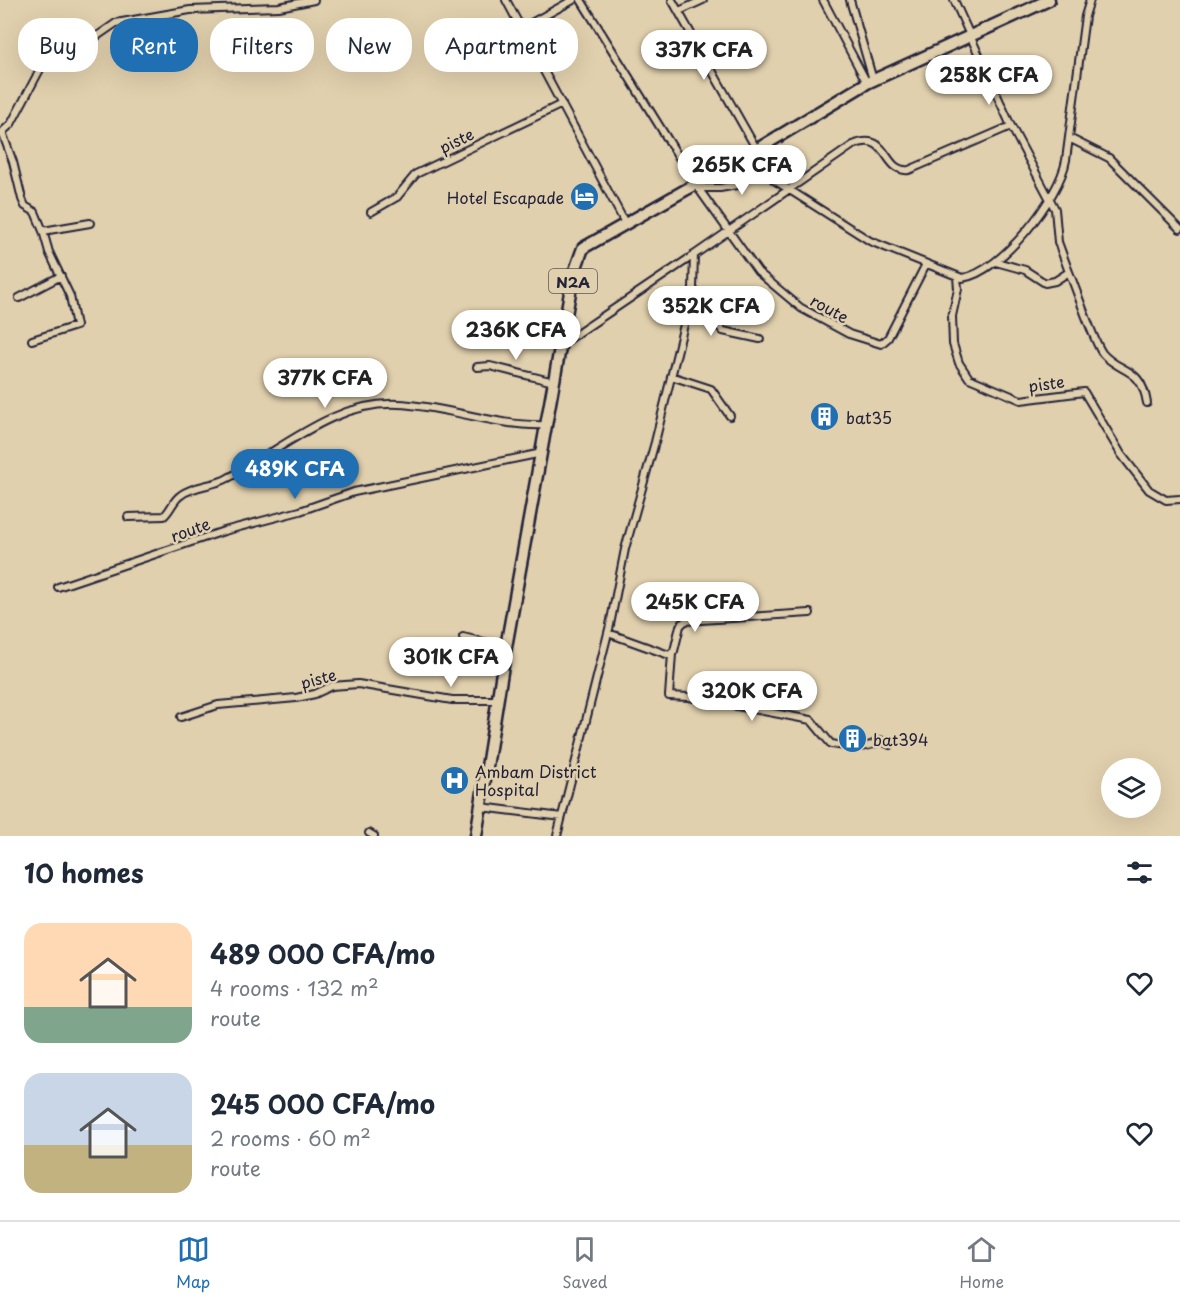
<!DOCTYPE html>
<meta charset="utf-8">
<style>
body{margin:0;font-family:"Playpen Sans",sans-serif;background:#f2f2f3;color:#1f2937;height:100vh;display:flex;flex-direction:column;font-size:22px;white-space:nowrap}
*{box-sizing:border-box;margin:0}
p{font-size:20px;color:#747a83}
.icon{flex:none;width:33px;height:33px;fill:none;stroke:currentColor;stroke-width:2;stroke-linecap:round;stroke-linejoin:round}
.map{position:relative;height:836px;overflow:hidden}
.details{display:flex;flex-direction:column;background:#fff;flex:1}
.details>*{flex:none}
.guide{position:absolute;left:18px;top:18px;width:600px;height:54px;display:flex;gap:12px}
.fabs{position:absolute;left:1101px;top:758px;display:grid;gap:12px}
.fabs a{display:grid;place-items:center;width:60px;height:60px;border-radius:50%;background:#fff;box-shadow:0 6px 24px #0002;font-size:30px}
.price{position:absolute;translate:-50% -51px;padding:0 14px;border-radius:21px;background:#fff;color:#222;font-size:20px;line-height:39px;filter:drop-shadow(0 2px 3px #0008)}
.price::after{content:'';position:absolute;left:50%;top:36px;width:18px;height:14px;margin-left:-9px;background:inherit;clip-path:polygon(0 0,100% 0,50% 100%)}
.price.active{background:#1f6fb2;color:#fff}
ul{padding:0;list-style:none}
li{display:flex;align-items:center;gap:18px;height:150px;padding:0 24px}
li span{display:grid;place-items:center;flex:none;width:168px;height:120px;border-radius:18px;color:#555}
li>.icon{margin-inline-start:auto}
span .icon{width:72px;height:72px;fill:#fffc;stroke-width:1}
li b{font-size:26px}
h2{display:flex;justify-content:space-between;align-items:center;height:72px;padding:0 24px;font-size:26px}
.chip{padding:0 21px;border-radius:24px;background:#fff;box-shadow:0 6px 24px #0002;font-size:21px;line-height:54px}
.chip.active{background:#1f6fb2;color:#fff}
.dock{display:flex;justify-content:space-around;align-items:center;height:84px;border-top:2px solid #e0e1e3;background:#fff;font-size:16px;color:#747a83}
.dock a{display:grid;justify-items:center;gap:3px}
.dock .active{color:#1f6fb2}
.map>svg:first-child{display:block}
.lines{fill:none;stroke-linecap:round;stroke-linejoin:round}
.street-casing{stroke:#22223b;stroke-width:10}
.highway-casing{stroke:#22223b;stroke-width:15}
.street{stroke:#e1d0ad;stroke-width:6}
.highway{stroke:#e1d0ad;stroke-width:10}
.labels{text-anchor:middle;dominant-baseline:central;stroke-width:5;stroke-linejoin:round;paint-order:stroke}
.shield{fill:#e1d0ad;stroke:#5b565d;stroke-width:1.5}
.shield-label{font-size:15px;font-weight:bold;fill:#22223b}
.street-label{font-size:16px;fill:#22223b;stroke:#e1d0ad}
.poi-label{font-size:16px;fill:#22223b;stroke:#e1d0ad;text-anchor:start}
</style>
<div class="map">
<svg width="1180" height="836" viewBox="0 0 1180 836">
<rect width="100%" height="100%" fill="#e1d0ad"/>
<filter id="ink" filterUnits="userSpaceOnUse"><feTurbulence type="fractalNoise" baseFrequency=".0167" numOctaves="2"/><feDisplacementMap in="SourceGraphic" scale="12" xChannelSelector="R" yChannelSelector="G"/><feConvolveMatrix kernelMatrix="1 2 1 2 8 2 1 2 1" color-interpolation-filters="sRGB"/></filter>
<g filter="url(#ink)">
<g class="lines">
<defs>
<path id="street" d="M506,0L625,223
M581,0L698,188L758,272L801,308L849,334L881,344L888,338L926,264
M672,0L774,180L870,241L962,278C1001,273 1060,197 1066,160L1085,16L1090,0
M823,0L867,83
M850,0L873,80
M954,0L1011,126L1055,209L1058,242L1069,272L1055,281L1045,283L1025,270L996,262
M679,11L703,0
M464,60L573,0
M2,132L13,162L22,199L25,206L35,212L43,231L49,252L70,296L76,326L32,340
M0,134L11,124L44,62L90,41L116,23L190,10L279,7L314,0
M1069,138L1109,158L1180,229
M698,188H720L737,185L758,153
M371,212L397,197L416,174L562,104
M43,231L90,223
M1069,272C1076,288 1094,344 1103,354C1121,374 1141,366 1147,403
M957,277L958,289L952,316L953,344L959,363L969,378L1021,400L1084,392L1121,454L1149,490L1166,500L1180,499
M693,288L704,308L723,331L760,339
M19,298L61,276
M562,344L694,255
M477,367L490,366L554,382
M671,376L711,389L730,416
M128,517L164,516C171,510 173,500 181,495C194,485 214,486 228,478C282,450 333,401 398,404C448,406 495,427 546,425
M58,587L224,531L300,511L354,492L542,453
M608,633L669,655L674,651L680,626L685,621L810,613
M463,637L506,647
M672,654L669,696L689,697L811,720L831,744C846,746 867,751 880,740L890,745
M181,717L218,705L296,698L315,694L332,686L358,684L452,700H499
M481,807L562,817
M369,833L374,836
M557,836L610,625L625,549L655,442L693,288L694,255L853,145C890,130 882,173 909,170L1011,126"/>
<path id="highway" d="M476,836L506,647L573,276L583,248L756,150L867,83L1049,0"/>
</defs>
<!-- street casing -->
<use href="#street" class="street-casing"/>
<!-- highway casing -->
<use href="#highway" class="highway-casing"/>
<!-- street -->
<use href="#street" class="street"/>
<!-- highway -->
<use href="#highway" class="highway"/>
</g>
</g>
<!-- icons -->
<defs>
<symbol id="hotel-disc" viewBox="-11 -11 22 22"><circle r="9.5" fill="#1f6fb2" stroke="#e1d0ad"/><path d="M-6-4.5h1.5V1H6V5H4.5V3h-9V5H-6ZM-4 0a1.8 1.8 0 1 1 3.6 0ZM.5 0V-2.5h3Q6-2.5 6 0Z" fill="#fff"/></symbol>
<symbol id="building-disc" viewBox="-11 -11 22 22"><circle r="9.5" fill="#1f6fb2" stroke="#e1d0ad"/><path d="M-4-6H4V6H1V3H-1V6H-4ZM-2.5-4.3h1.7v1.8h-1.7ZM.8-4.3h1.7v1.8H.8ZM-2.5-1h1.7V.8h-1.7ZM.8-1h1.7V.8H.8Z" fill="#fff"/></symbol>
<symbol id="hospital-disc" viewBox="-11 -11 22 22"><circle r="9.5" fill="#1f6fb2" stroke="#e1d0ad"/><path d="M-5-5h3v3.5h4V-5h3V5h-3V1.5h-4V5h-3Z" fill="#fff"/></symbol>
</defs>
<g fill-rule="evenodd">
<use href="#hotel-disc" x="568" y="180" width="33" height="33"/>
<use href="#building-disc" x="808" y="400" width="33" height="33"/>
<use href="#building-disc" x="836" y="722" width="33" height="33"/>
<use href="#hospital-disc" x="438" y="764" width="33" height="33"/>
</g>
<g class="labels">
<!-- shield labels -->
<rect class="shield" x="549" y="269" width="48" height="24" rx="4.5"/>
<g class="shield-label">
<text x="573" y="281">N2A</text>
</g>
<!-- street labels -->
<g class="street-label">
<text transform="translate(456 140) rotate(-26)">piste</text>
<text transform="translate(830 308) rotate(29)">route</text>
<text transform="translate(1046 383) rotate(-8)">piste</text>
<text transform="translate(190 529) rotate(-20)">route</text>
<text transform="translate(318 678) rotate(-15)">piste</text>
</g>
<!-- poi labels -->
<g class="poi-label">
<text x="564" y="197" text-anchor="end">Hotel Escapade</text>
<text x="846" y="417">bat35</text>
<text x="873" y="739">bat394</text>
<text x="475" y="771">Ambam District<tspan x="475" dy="18">Hospital</tspan></text>
</g>
</g>
</svg>
<div class="fabs">
<a><svg class="icon" aria-label="layers" viewBox="0 0 24 24"><path d="M12 4l9 5-9 5-9-5zM3 14l9 5 9-5"/></svg></a>
</div>
<b class="price" style="left:704px;top:81px">337K CFA</b>
<b class="price" style="left:989px;top:106px">258K CFA</b>
<b class="price" style="left:742px;top:196px">265K CFA</b>
<b class="price" style="left:711px;top:337px">352K CFA</b>
<b class="price" style="left:516px;top:361px">236K CFA</b>
<b class="price" style="left:325px;top:409px">377K CFA</b>
<b class="price active" style="left:295px;top:500px">489K CFA</b>
<b class="price" style="left:695px;top:633px">245K CFA</b>
<b class="price" style="left:451px;top:688px">301K CFA</b>
<b class="price" style="left:752px;top:722px">320K CFA</b>
<div class="guide">
<a class="chip">Buy</a>
<a class="chip active">Rent</a>
<a class="chip">Filters</a>
<a class="chip">New</a>
<a class="chip">Apartment</a>
</div>
</div>
<section class="details">
<h2>10 homes<svg class="icon" aria-label="filters" viewBox="0 0 24 24"><path d="M4 7h16M4 17h16"/><circle cx="9" cy="7" r="2"/><circle cx="15" cy="17" r="2"/></svg></h2>
<ul>
<li><span style="background:linear-gradient(#ffd9b3 70%,#7fa58c 0)"><svg class="icon" aria-label="home" viewBox="0 0 24 24"><path d="M3 11l9-7 9 7M6 9v11h12V9"/></svg></span><div><b>489 000 CFA/mo</b><p>4 rooms · 132 m²</p><p>route</p></div><svg class="icon" aria-label="heart" viewBox="0 0 24 24"><path d="M12 20l-8-8c-3-5 5-10 8-4 3-6 11-1 8 4z"/></svg></li>
<li><span style="background:linear-gradient(#c9d6e8 60%,#c2b280 0)"><svg class="icon" aria-label="home" viewBox="0 0 24 24"><path d="M3 11l9-7 9 7M6 9v11h12V9"/></svg></span><div><b>245 000 CFA/mo</b><p>2 rooms · 60 m²</p><p>route</p></div><svg class="icon" aria-label="heart" viewBox="0 0 24 24"><path d="M12 20l-8-8c-3-5 5-10 8-4 3-6 11-1 8 4z"/></svg></li>
</ul>
</section>
<nav class="dock">
<a class="active"><svg class="icon" aria-label="map" viewBox="0 0 24 24"><path d="M3 6l6-2 6 2 6-2v14l-6 2-6-2-6 2zM9 4v14M15 6v14"/></svg>Map</a>
<a><svg class="icon" aria-label="saved" viewBox="0 0 24 24"><path d="M7 4h10v16l-5-4-5 4z"/></svg>Saved</a>
<a><svg class="icon" aria-label="home" viewBox="0 0 24 24"><path d="M3 11l9-7 9 7M6 9v11h12V9"/></svg>Home</a>
</nav>
